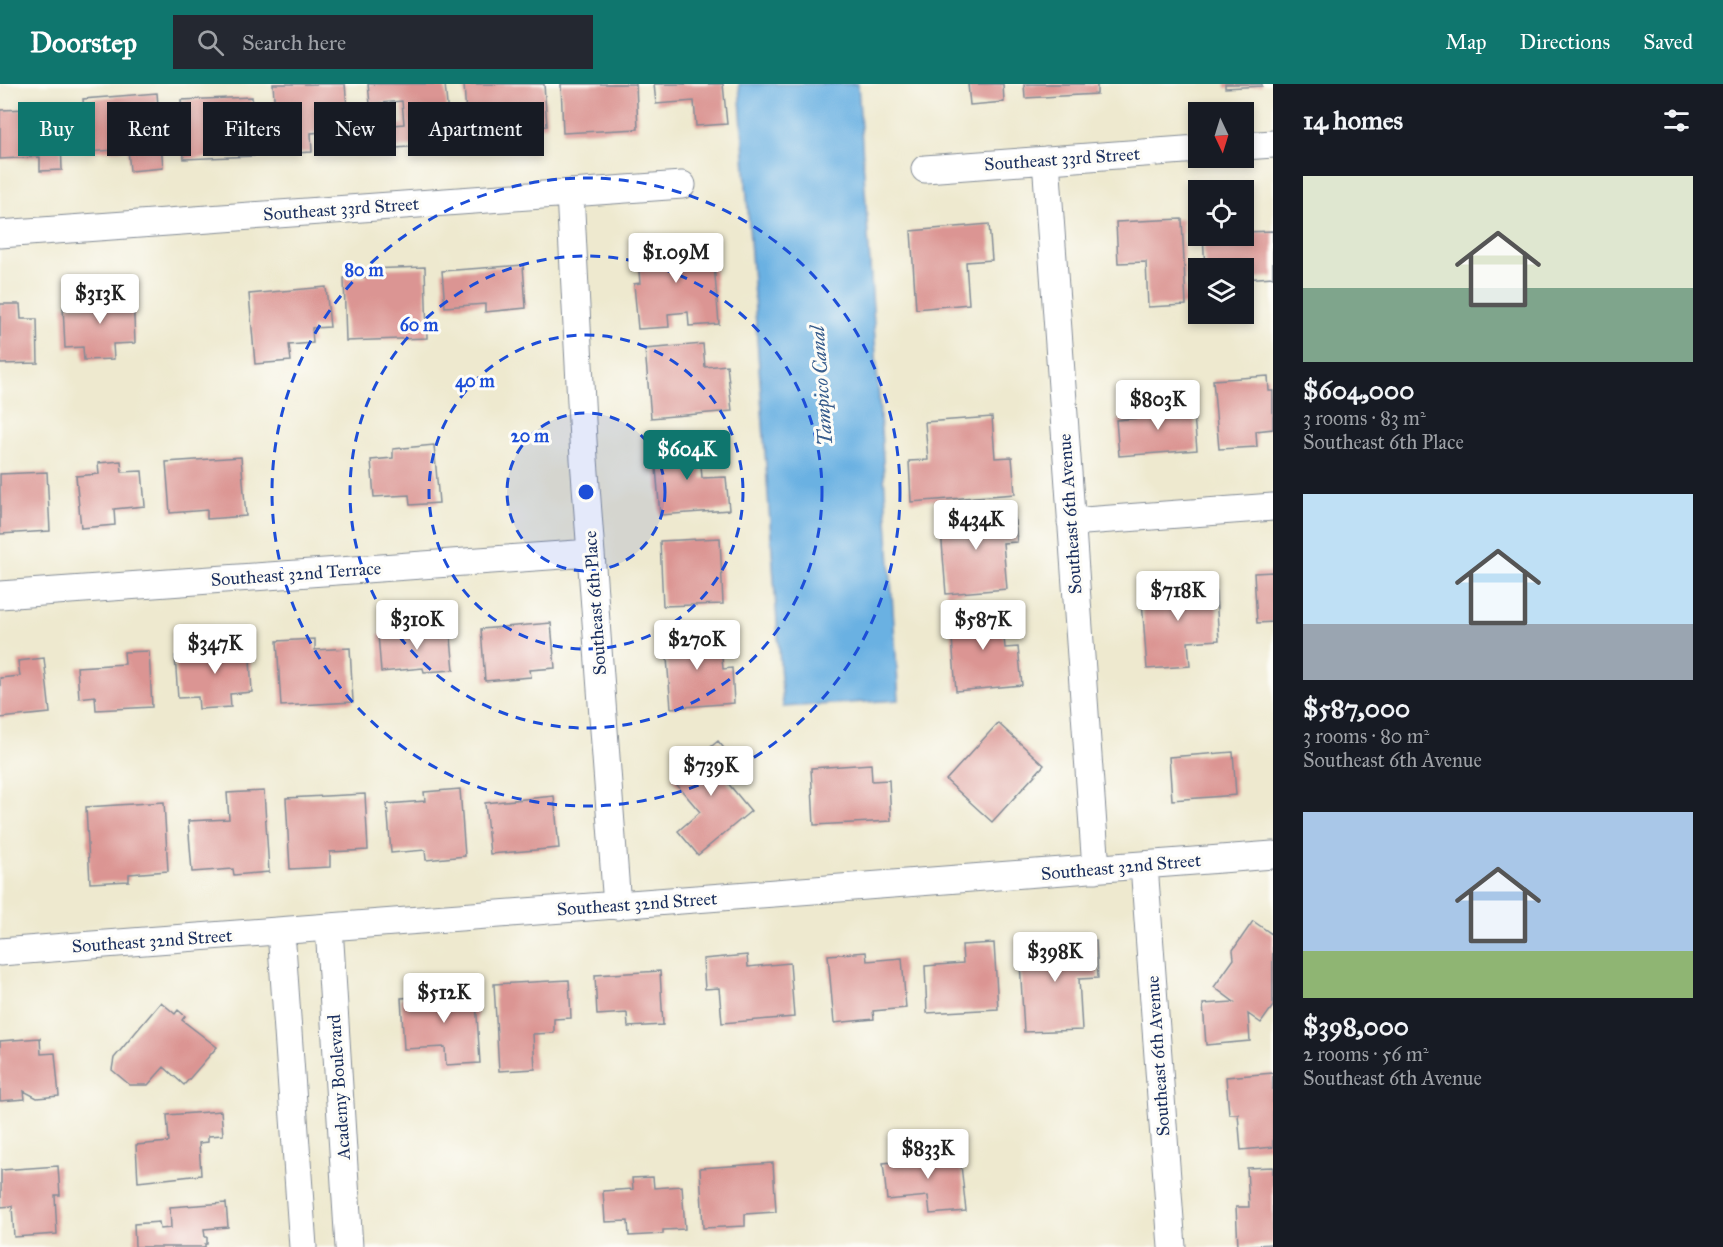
<!DOCTYPE html>
<meta charset="utf-8">
<style>
body{margin:0;font-family:"IM FELL Great Primer",serif;background:#242831;color:#f1f3f6;height:100vh;display:flex;flex-direction:column;font-size:22px;white-space:nowrap}
*{box-sizing:border-box;margin:0}
p{font-size:20px;color:#9ea1a6}
.icon{flex:none;width:33px;height:33px;fill:none;stroke:currentColor;stroke-width:2;stroke-linecap:round;stroke-linejoin:round}
.map{position:relative;flex:1;overflow:hidden}
.sheet{display:flex;flex-direction:column;background:#171b24;width:450px}
.sheet>*{flex:none}
.top-card{position:absolute;left:18px;top:18px;width:570px;height:54px;display:flex;gap:12px}
.needle{width:39px;rotate:176deg}
.tools{position:absolute;left:1188px;top:18px;display:grid;gap:12px}
.tools a{display:grid;place-items:center;width:66px;height:66px;border-radius:0px;background:#171b24;box-shadow:0 3px 9px #0003;font-size:30px}
.price{position:absolute;translate:-50% -51px;padding:0 14px;border-radius:6px;background:#fff;color:#222;font-size:20px;line-height:39px;filter:drop-shadow(0 2px 3px #0008)}
.price::after{content:'';position:absolute;left:50%;top:36px;width:18px;height:14px;margin-left:-9px;background:inherit;clip-path:polygon(0 0,100% 0,50% 100%)}
.price.active{background:#0f766e;color:#fff}
ul{padding:0;list-style:none}
li{display:grid;align-content:center;gap:12px;height:318px;padding:0 30px}
li span{display:grid;place-items:center;height:186px;border-radius:0px;color:#555}
li>.icon{margin-inline-start:auto}
span .icon{width:108px;height:108px;fill:#fffc;stroke-width:1}
li b{font-size:26px}
h2{display:flex;justify-content:space-between;align-items:center;height:72px;padding:0 30px;font-size:26px}
.tag{padding:0 21px;border-radius:0px;background:#171b24;box-shadow:0 3px 9px #0003;font-size:21px;line-height:54px}
.tag.active{background:#0f766e;color:#fff}
header{display:flex;align-items:center;gap:36px;box-sizing:border-box;height:84px;padding:0 30px;background:#0f766e;color:#fff}
header strong{font-size:28px}
nav{display:flex;gap:33px;margin-inline-start:auto;font-size:21px}
.search{width:420px;height:54px;background:#242831;display:flex;align-items:center;gap:15px;box-sizing:border-box;padding:0 21px;border-radius:0px;color:#9ea1a6;font-size:22px}
main{display:flex;flex:1;min-height:0}
.map>svg:first-child{display:block}
.water{fill:#6bb1e2;stroke:#4370a0;stroke-width:1.5}
.building{fill:#db9593}
.lines{fill:none;stroke-linecap:round;stroke-linejoin:round}
.minor-casing{stroke:#848c96;stroke-width:29}
.minor{stroke:#fff;stroke-width:27}
.ring{fill:none;stroke:#1d4ed8;stroke-width:3;stroke-dasharray:10 8}
.labels{text-anchor:middle;dominant-baseline:central;stroke-width:6;stroke-linejoin:round;paint-order:stroke}
.street-label{font-size:18px;fill:#1b2f5e;stroke:#fdfcf7}
.water-label{font-size:20px;font-style:italic;fill:#375c8c;stroke:#fdfcf7}
.centre{fill:#1d4ed8;stroke:#fdfcf7;stroke-width:3}
.ring-label{font-size:18px;text-anchor:middle;font-weight:bold;fill:#1d4ed8;stroke:#fdfcf7;stroke-width:6;stroke-linejoin:round;paint-order:stroke}
</style>
<header>
<strong>Doorstep</strong>
<div class="search"><svg class="icon" aria-label="search" viewBox="0 0 24 24"><circle cx="10" cy="10" r="6"/><path d="M15 15l6 6"/></svg>Search here</div>
<nav><a>Map</a><a>Directions</a><a>Saved</a></nav>
</header>
<main>
<div class="map">
<svg width="1273" height="1163" viewBox="0 0 1273 1163">
<rect width="100%" height="100%" fill="#fdfcf7"/>
<filter id="ink" filterUnits="userSpaceOnUse"><feTurbulence type="fractalNoise" baseFrequency=".0167" numOctaves="2"/><feDisplacementMap in="SourceGraphic" scale="12" xChannelSelector="R" yChannelSelector="G"/><feConvolveMatrix kernelMatrix="1 2 1 2 8 2 1 2 1" color-interpolation-filters="sRGB"/></filter>
<filter id="wash" filterUnits="userSpaceOnUse"><feTurbulence type="fractalNoise" baseFrequency=".008" numOctaves="4" result="noise"/><feDisplacementMap in="SourceGraphic" scale="24" xChannelSelector="R" yChannelSelector="G"/><feGaussianBlur stdDeviation="1.35" result="paint"/><feColorMatrix in="noise" values="0 0 0 0 0 0 0 0 0 0 0 0 0 0 0 0 0 1.4 0 .05"/><feComposite in="paint" operator="in"/></filter>
<g filter="url(#wash)">
<rect width="100%" height="100%" fill="#eee9cf"/>
<!-- water -->
<path class="water" d="M739,0H858L899,616L783,623Z"/>
<g id="blocks">
<!-- building -->
<path class="building" d="M273,0H345L349,46L311,49L312,68L278,70Z
M368,0H445L451,63L421,66L420,62L384,65L382,42L404,40L402,17L370,20Z
M464,0H544L547,42L502,45L503,61L468,63Z
M561,0H636L638,45L563,49Z
M654,0H723L727,40L696,42L694,17L656,20Z
M968,0H1003L1004,18L970,21Z
M1024,0H1097V10L1025,14Z
M1225,0H1262V2L1225,4Z
M157,9L163,84L130,87L128,65L87,68L83,15Z
M252,13L254,72L184,75L181,16Z
M60,24L62,86L40,87V73L0,75V26Z
M1182,135L1186,221L1148,223L1146,178L1118,179L1116,138Z
M989,140L992,176L966,178L969,220L916,225L911,147Z
M1273,147V193L1244,195V184H1205L1203,152H1244V148Z
M712,156L719,240L689,242L688,228L668,230L669,243L638,245L634,200L640,199L637,163Z
M523,181L526,224L485,228V220L445,223L442,187Z
M425,183L427,254L346,257L344,194L366,193V185Z
M326,203L330,243L312,244L313,259L289,261L291,277L255,280L249,210Z
M133,208L135,259L113,260L114,275L84,276L83,263L65,264L63,222L93,221L92,210Z
M0,220H20L21,235H37L38,279L0,280Z
M703,260L705,283L727,281L732,327L651,334L645,265Z
M1268,292L1269,307H1273V345L1256,347L1257,363L1219,365L1213,296Z
M1193,320L1197,366L1119,372L1116,336L1139,334V323Z
M992,333L995,374L1012,373L1015,410L911,418L909,377L928,376L925,338Z
M699,356L702,394L726,393L729,426L660,431L654,360Z
M434,361L439,419L410,421L409,411L374,413L371,376L393,374V365Z
M241,373L246,432L207,435V426L170,429L166,378Z
M121,377L122,388L142,387L145,422L114,425L115,441L81,444L76,392L99,390L98,379Z
M47,388L50,447L0,450V390Z
M1014,427L1017,458L1003,459L1007,505L946,510L940,433Z
M720,454L723,520L663,522L660,457Z
M1273,488V538L1257,539L1254,489Z
M1215,498L1219,556L1188,558L1190,582L1147,585L1141,503Z
M1001,523L1005,564L1018,563L1022,601L956,607L950,528Z
M551,539L555,584L530,586L531,593L485,597L481,545Z
M450,544L454,586L424,588L423,584L381,588L378,550Z
M707,546L709,563L721,562L723,585L732,584L734,619L671,624L665,549Z
M315,555V566L350,564L353,618L281,622L277,557Z
M249,559L252,608L230,610L231,623L199,625L198,613L178,614L175,572L206,571V561Z
M149,567L152,623L96,626L95,612L79,614L77,583L125,580L124,568Z
M44,574L50,629L0,634V594L20,592L18,577Z
M998,639L1044,681L992,738L946,696Z
M718,657L742,686L727,698L751,727L698,771L678,747L700,728L672,695Z
M1233,668L1236,711L1172,716L1169,673Z
M871,680L872,697L889,696L891,737L814,741L811,684Z
M460,705L465,772L426,776L425,766L391,769L387,720L425,717L424,708Z
M264,707L269,788L234,791L233,785L192,788L188,737L229,735L227,709Z
M365,710L368,766L330,768V783L290,785L286,714Z
M554,712L559,764L490,770L485,719Z
M164,718L168,787L129,790V797L90,799L86,723Z
M1253,837L1273,851V922L1261,939L1248,930L1250,957L1206,961L1203,920L1234,918L1214,903L1234,875L1233,866Z
M1096,856L1098,894L1079,895L1082,946L1024,948L1019,860Z
M994,859L998,925L927,929L925,882L963,879L962,861Z
M866,868L867,877L902,874L906,924L873,927L874,935L834,939L828,871Z
M747,871L748,883L790,879L794,933L722,939L719,904L705,905L703,875Z
M660,887L663,941L628,943L627,929L597,931L595,891Z
M569,896L571,934L554,935V949L533,950L535,985L499,987L494,900Z
M475,900L480,979L446,981L445,963L404,965L401,914L443,911V902Z
M161,918L175,930L178,926L185,932L182,936L217,963L184,1001L164,983L148,1001H130L112,986L114,974Z
M40,954L41,970L55,969L59,1012L37,1014L24,1007L25,1015L0,1017V957Z
M1273,989V1063L1241,1066L1238,1030H1229L1226,993Z
M221,1027L223,1051L208,1052V1058L199,1059L201,1091L138,1098L136,1061L169,1058L167,1031Z
M943,1061L945,1073L960,1072L966,1127L930,1130L928,1112L887,1116L883,1079L915,1076L914,1064Z
M773,1079L776,1128L745,1130V1142L703,1144L700,1084Z
M58,1082L60,1111H55L57,1150L14,1153L12,1122L1,1123V1086Z
M1273,1083V1160L1238,1162L1236,1123H1249L1247,1084Z
M653,1093L654,1104L682,1102L685,1145L663,1146V1150L629,1152L628,1137L605,1138L603,1107L633,1105L632,1094Z
M226,1119L228,1143L204,1145L205,1153H207V1160H205V1163H135L134,1140L159,1138L160,1145L171,1144L170,1123Z"/>
</g>
</g>
<g filter="url(#ink)">
<use href="#blocks" fill-opacity="0" stroke="#848c96" stroke-width="1.5"/>
<g class="lines">
<defs>
<path id="minor" d="M1244,62L1273,60
M1046,76L1096,785
M925,85L1198,65
M570,109L584,375L617,822
M0,150L682,101
M1071,438L1273,423
M0,511L591,469
M1144,781L1172,1163
M329,843L349,1163
M281,847L303,1163
M0,868L1273,771"/>
</defs>
<!-- minor casing -->
<use href="#minor" class="minor-casing"/>
<!-- minor -->
<use href="#minor" class="minor"/>
</g>
</g>
<!-- distance rings -->
<circle cx="586" cy="408" r="79" fill="#1d4ed8" fill-opacity=".12"/>
<g class="ring">
<circle cx="586" cy="408" r="79"/>
<circle cx="586" cy="408" r="157"/>
<circle cx="586" cy="408" r="236"/>
<circle cx="586" cy="408" r="314"/>
</g>
<g class="labels">
<!-- street labels -->
<g class="street-label">
<text transform="translate(1062 75) rotate(-4)">Southeast 33rd Street</text>
<text transform="translate(341 125) rotate(-4)">Southeast 33rd Street</text>
<text transform="translate(1070 430) rotate(-94)">Southeast 6th Avenue</text>
<text transform="translate(296 490) rotate(-4)">Southeast 32nd Terrace</text>
<text transform="translate(595 519) rotate(-94)">Southeast 6th Place</text>
<text transform="translate(1121 783) rotate(-5)">Southeast 32nd Street</text>
<text transform="translate(637 820) rotate(-4)">Southeast 32nd Street</text>
<text transform="translate(152 857) rotate(-4)">Southeast 32nd Street</text>
<text transform="translate(1158 972) rotate(-94)">Southeast 6th Avenue</text>
<text transform="translate(339 1003) rotate(-94)">Academy Boulevard</text>
</g>
<!-- water labels -->
<g class="water-label">
<text transform="translate(821 302) rotate(-94)">Tampico Canal</text>
</g>
</g>
<circle cx="586" cy="408" r="9" class="centre"/>
<g class="ring-label">
<text x="364" y="192">80 m</text>
<text x="419" y="247">60 m</text>
<text x="475" y="303">40 m</text>
<text x="530" y="358">20 m</text>
</g>
</svg>
<div class="tools">
<a><svg class="needle" viewBox="-14 -14 28 28"><path d="M0-13l5 13h-10z" fill="#e53935"/><path d="M0 13l5-13h-10z" fill="#9ea1a6"/></svg></a>
<a><svg class="icon" aria-label="locate" viewBox="0 0 24 24"><circle cx="12" cy="12" r="6"/><path d="M12 2v4M12 18v4M2 12h4M18 12h4"/></svg></a>
<a><svg class="icon" aria-label="layers" viewBox="0 0 24 24"><path d="M12 4l9 5-9 5-9-5zM3 14l9 5 9-5"/></svg></a>
</div>
<b class="price" style="left:676px;top:200px">$1.09M</b>
<b class="price" style="left:100px;top:241px">$313K</b>
<b class="price" style="left:1158px;top:347px">$803K</b>
<b class="price active" style="left:687px;top:397px">$604K</b>
<b class="price" style="left:976px;top:467px">$434K</b>
<b class="price" style="left:1178px;top:538px">$718K</b>
<b class="price" style="left:417px;top:567px">$310K</b>
<b class="price" style="left:983px;top:567px">$587K</b>
<b class="price" style="left:697px;top:587px">$270K</b>
<b class="price" style="left:215px;top:591px">$347K</b>
<b class="price" style="left:711px;top:713px">$739K</b>
<b class="price" style="left:1055px;top:899px">$398K</b>
<b class="price" style="left:444px;top:940px">$512K</b>
<b class="price" style="left:928px;top:1096px">$833K</b>
<div class="top-card">
<a class="tag active">Buy</a>
<a class="tag">Rent</a>
<a class="tag">Filters</a>
<a class="tag">New</a>
<a class="tag">Apartment</a>
</div>
</div>
<section class="sheet">
<h2>14 homes<svg class="icon" aria-label="filters" viewBox="0 0 24 24"><path d="M4 7h16M4 17h16"/><circle cx="9" cy="7" r="2"/><circle cx="15" cy="17" r="2"/></svg></h2>
<ul>
<li><span style="background:linear-gradient(#dfe7d0 60%,#7fa58c 0)"><svg class="icon" aria-label="home" viewBox="0 0 24 24"><path d="M3 11l9-7 9 7M6 9v11h12V9"/></svg></span><div><b>$604,000</b><p>3 rooms · 83 m²</p><p>Southeast 6th Place</p></div></li>
<li><span style="background:linear-gradient(#bfe0f5 70%,#9aa5b1 0)"><svg class="icon" aria-label="home" viewBox="0 0 24 24"><path d="M3 11l9-7 9 7M6 9v11h12V9"/></svg></span><div><b>$587,000</b><p>3 rooms · 80 m²</p><p>Southeast 6th Avenue</p></div></li>
<li><span style="background:linear-gradient(#a9c7e8 75%,#8fb573 0)"><svg class="icon" aria-label="home" viewBox="0 0 24 24"><path d="M3 11l9-7 9 7M6 9v11h12V9"/></svg></span><div><b>$398,000</b><p>2 rooms · 56 m²</p><p>Southeast 6th Avenue</p></div></li>
</ul>
</section>
</main>
